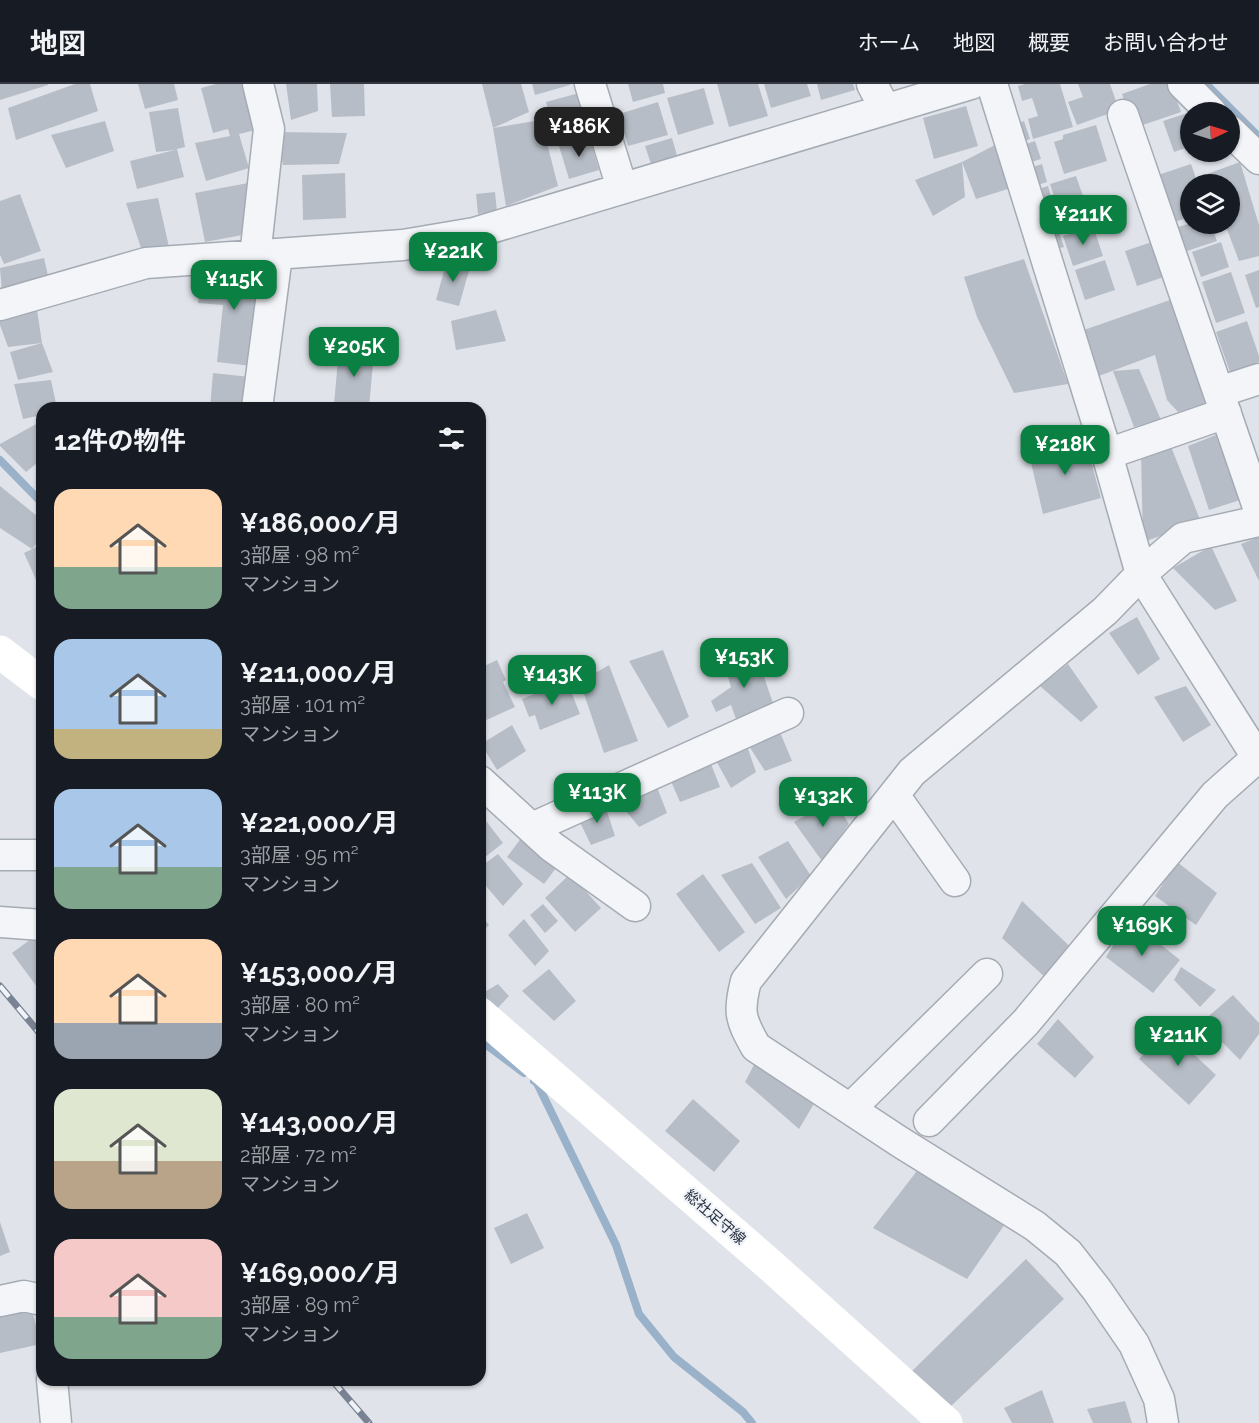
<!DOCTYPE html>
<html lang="ja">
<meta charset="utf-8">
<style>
body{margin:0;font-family:Raleway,"Noto Sans JP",sans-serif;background:#20242c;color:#f1f3f6;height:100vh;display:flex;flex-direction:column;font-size:22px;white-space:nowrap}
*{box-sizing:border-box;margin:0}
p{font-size:20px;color:#9ea1a6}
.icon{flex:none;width:33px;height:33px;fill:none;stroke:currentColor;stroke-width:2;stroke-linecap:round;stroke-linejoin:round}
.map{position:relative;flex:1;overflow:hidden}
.sheet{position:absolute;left:36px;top:318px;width:450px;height:984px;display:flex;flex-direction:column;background:#171b24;border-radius:18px;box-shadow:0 2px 4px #0004}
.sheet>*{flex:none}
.needle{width:39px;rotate:86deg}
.controls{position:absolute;left:1180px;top:18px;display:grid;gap:12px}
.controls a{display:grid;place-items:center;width:60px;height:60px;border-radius:50%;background:#171b24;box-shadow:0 2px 4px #0004;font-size:30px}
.price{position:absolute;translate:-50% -51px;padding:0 14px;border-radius:12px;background:#0b8043;color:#fff;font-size:20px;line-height:39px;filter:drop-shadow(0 2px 3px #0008)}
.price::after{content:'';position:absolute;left:50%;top:36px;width:18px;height:14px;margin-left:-9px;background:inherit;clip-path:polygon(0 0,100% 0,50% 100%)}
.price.selected{background:#222;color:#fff}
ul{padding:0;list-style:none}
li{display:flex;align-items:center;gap:18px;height:150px;padding:0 18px}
li span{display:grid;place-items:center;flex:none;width:168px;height:120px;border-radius:18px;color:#555}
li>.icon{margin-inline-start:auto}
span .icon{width:72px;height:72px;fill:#fffc;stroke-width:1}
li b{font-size:26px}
h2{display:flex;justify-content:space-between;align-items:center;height:72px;padding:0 18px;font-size:26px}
header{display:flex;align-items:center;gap:36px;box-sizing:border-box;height:84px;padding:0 30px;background:#171b24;border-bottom:2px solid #363941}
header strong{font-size:28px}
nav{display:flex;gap:33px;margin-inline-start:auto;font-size:21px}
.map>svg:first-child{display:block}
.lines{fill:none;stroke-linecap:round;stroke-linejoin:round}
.stream{stroke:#9ab1ca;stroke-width:8}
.building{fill:#b7bdc6}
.minor-casing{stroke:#a5abb4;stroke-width:33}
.minor{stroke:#f3f5f8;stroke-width:30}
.secondary{stroke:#fff;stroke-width:33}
.rail-casing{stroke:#798393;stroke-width:7}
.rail{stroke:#f0f3f7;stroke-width:4.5;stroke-dasharray:14;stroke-linecap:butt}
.labels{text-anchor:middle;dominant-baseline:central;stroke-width:4.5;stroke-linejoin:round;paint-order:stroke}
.street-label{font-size:15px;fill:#283141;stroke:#f0f3f7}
</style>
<header>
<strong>地図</strong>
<nav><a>ホーム</a><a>地図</a><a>概要</a><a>お問い合わせ</a></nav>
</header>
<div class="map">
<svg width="1259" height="1339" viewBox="0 0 1259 1339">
<rect width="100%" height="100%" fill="#e0e4ea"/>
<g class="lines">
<!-- stream -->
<path class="stream" d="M1206,0L1259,53
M0,376L42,419
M480,956L524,989
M534,997L537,999L616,1161L639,1230L674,1273L743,1328L752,1339"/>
</g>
<!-- building -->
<path class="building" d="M0,0H48V1L0,16Z
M75,0H90L98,27L16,56L8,24Z
M138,0H174L178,16L145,25Z
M216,0H244L256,46L239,50L249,84L206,97L195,59L230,52L228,45L213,49L201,4Z
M286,0H317L318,27L291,36Z
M330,0H364L365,32L332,33Z
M482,0H521L529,28L493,44Z
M532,0H570V1L535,11Z
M628,0H663L665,9L633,18Z
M717,0H758L768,32L729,43Z
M764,0H807L811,12L771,24Z
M817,0H853L855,6L821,16Z
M1025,0H1060L1073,43L1033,55L1028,35L1038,32L1032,14L1022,17L1018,2Z
M1078,0H1110L1119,26L1077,41L1068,18L1083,13Z
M1150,0H1171L1181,28L1134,44L1122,10Z
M704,4L714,40L678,51L667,14Z
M579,9L590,46L557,55L546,18Z
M658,18L668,51L628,62L619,30Z
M966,22L978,62L934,75L923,34Z
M178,24L185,63L177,65L184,93L137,105L130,77L175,66L156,68L149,28Z
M1203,24L1191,28V62L1174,68L1163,37Z
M541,36L558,102L506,122L493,44Z
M105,37L114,67L66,84L51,51Z
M1024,37L1030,55L1014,60L1009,42Z
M1096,41L1107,77L1064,90L1054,58L1063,55V51Z
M276,48L347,49L339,80L283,81Z
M589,53L599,86L569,95L559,62Z
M672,54L678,75L652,83L645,62Z
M1035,57L1041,75L1025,80L1020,62Z
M997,60L1011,104L976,115L962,78Z
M962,78L965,113L933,132L915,96Z
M1240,78L1259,141V172L1239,177L1225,140H1230V100H1211L1207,90Z
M1042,80L1047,98L1032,103L1026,85Z
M1191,80L1198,100H1191V133L1174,138L1158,91Z
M345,89L346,134L303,136L302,91Z
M1076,92L1089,129L1062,137L1050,100Z
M248,99L253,149L205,158L195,109Z
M1048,102L1053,120L1038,125L1032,107Z
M495,108L497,128L478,130L476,110Z
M20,110L41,167L4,180L0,171V117Z
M158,114L169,163L142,167L126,119Z
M1191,139L1211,140L1217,157L1187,167L1178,143Z
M1093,142L1103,172L1073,182L1063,152Z
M1058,145L1064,163L1049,167L1043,150Z
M1152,158L1164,193L1137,202L1125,167Z
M1221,158L1229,183L1201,193L1192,168Z
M44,174L49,196L2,208L0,184Z
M1024,175L1068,300L1014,309L977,233L964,193Z
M447,176L470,183L459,222L436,216Z
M1105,176L1115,206L1085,216L1075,186Z
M202,183L262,190L252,282L217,278L223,221L198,219Z
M1259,186V223L1256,224L1245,191Z
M1231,188L1245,229L1216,239L1202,198Z
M1170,216L1207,320L1178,328L1167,316L1155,271L1096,293L1081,247Z
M37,226L42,259L53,288L18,296L10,268L42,259L8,263L0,241V234Z
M496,226L506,257L456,266L451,237Z
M1247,237L1259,272V278L1230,288L1216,248Z
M339,265L374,269L369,323L334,320Z
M1139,285L1161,336L1134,343L1113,287Z
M213,289L250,293L247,324H210Z
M51,296L57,324H42V331L23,335L14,300Z
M38,339L42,344V375L26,388L0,362V360Z
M1216,351L1240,416L1209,426L1188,362Z
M1085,355L1101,414L1043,430L1029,370Z
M1170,360L1201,438L1143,458L1141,371Z
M0,402L42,436V453L32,465L0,444Z
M1259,453V497L1241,460Z
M42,460V509L24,469Z
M1211,462L1237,517L1215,526L1173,484Z
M1137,533L1160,575L1138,591L1109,549Z
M663,566L689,633L668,644L629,577Z
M756,570L773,619L737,638L731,621L716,628L711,617L731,603L724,579Z
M497,576L506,596L503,598L515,623L480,639V584Z
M1068,580L1098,623L1081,638L1040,602Z
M609,581L638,657L604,669L580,598Z
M567,597L580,630L540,646L535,631L529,633L522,615Z
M1186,602L1211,641L1183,658L1154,613Z
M512,641L526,667L497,686L481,660Z
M777,641L792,677L765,687L745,656Z
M745,656L756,688L731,704L713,671Z
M711,680L720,703L680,718L670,695Z
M655,698L667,729L639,743L617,716Z
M834,716L849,740L822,777L794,738Z
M604,718L615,752L591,761L577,732Z
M480,729L503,759L480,777Z
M522,753L559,780L544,800L507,773Z
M788,757L811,792L786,815L758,773Z
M498,770L523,800L503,822L480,795V783Z
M1177,778L1217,809L1196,841L1155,812Z
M752,779L781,824L755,840L721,791Z
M570,790L601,824L575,848L545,814Z
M703,790L745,848L719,868L676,810Z
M1022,817L1081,873L1047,895L1002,854Z
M543,820L558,837L545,849L530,831Z
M480,831L489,841L480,850Z
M524,835L549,867L535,882L508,851Z
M1129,835L1180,876L1153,909L1106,873Z
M42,847V899L37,903L12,869Z
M1181,883L1216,906L1200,923L1174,896Z
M549,885L576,917L554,937L522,907Z
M498,900L509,912L495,927L483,909Z
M1233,911L1259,939V950L1240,976L1202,938Z
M1058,935L1094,973L1075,994L1037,960Z
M1168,946L1216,991L1189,1021L1139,975Z
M757,975L815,1018L799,1045L745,998Z
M693,1015L740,1057L714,1088L665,1047Z
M923,1079L1005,1140L967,1195L873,1144Z
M527,1129L544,1164L511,1180L494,1144Z
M0,1138L10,1168L0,1172Z
M1026,1175L1064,1215L949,1324L910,1289Z
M31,1223L41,1260L0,1269V1229Z
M1042,1306L1054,1339H1012L1004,1324Z
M1125,1317L1132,1339H1093L1087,1325Z"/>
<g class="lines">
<defs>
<path id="minor" d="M590,0L622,104
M872,0L885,25
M992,0L1107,370L1141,490L1257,673
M1183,0L1211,28
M1123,31L1259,426
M1230,47L1259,75
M255,173L269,45L258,0
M0,221L146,179L403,161L474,149L971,0
M1219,308L1259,295
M257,324L277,171
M1107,370L1226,329
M480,697L551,762L635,822
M894,711L955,797
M532,744L788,629
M0,771H42
M0,838L42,841
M850,1025L987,890
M929,1037L1026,938L1215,711L1259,672
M0,1217L24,1212L42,1216
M52,1296L56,1339
M1163,1339L1159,1315L1134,1260L1097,1206L1068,1169L1035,1142L900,1058L756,963C740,935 738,928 746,897L912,688L1105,527L1141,490L1183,454L1259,437"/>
</defs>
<!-- minor casing -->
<use href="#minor" class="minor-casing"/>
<!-- minor -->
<use href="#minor" class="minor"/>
<!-- secondary -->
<path class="secondary" d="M0,568L42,600
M480,930L769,1180L946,1339"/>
<defs>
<path id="rail" d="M0,902L42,952
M332,1296L369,1339"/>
</defs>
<!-- rail casing -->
<use href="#rail" class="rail-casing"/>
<!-- rail -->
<use href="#rail" class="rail"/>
</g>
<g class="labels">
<!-- street labels -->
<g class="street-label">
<text transform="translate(715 1133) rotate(41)">総社足守線</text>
</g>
</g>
</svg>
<div class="controls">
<a><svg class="needle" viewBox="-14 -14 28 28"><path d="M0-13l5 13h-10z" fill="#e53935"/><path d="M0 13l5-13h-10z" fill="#9ea1a6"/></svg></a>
<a><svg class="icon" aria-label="layers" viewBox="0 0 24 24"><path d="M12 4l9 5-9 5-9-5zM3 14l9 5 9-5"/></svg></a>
</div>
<b class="price selected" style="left:579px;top:74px">¥186K</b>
<b class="price" style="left:1083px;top:162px">¥211K</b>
<b class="price" style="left:453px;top:199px">¥221K</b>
<b class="price" style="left:234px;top:227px">¥115K</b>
<b class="price" style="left:354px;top:294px">¥205K</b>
<b class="price" style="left:1065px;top:392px">¥218K</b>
<b class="price" style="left:744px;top:605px">¥153K</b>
<b class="price" style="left:552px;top:622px">¥143K</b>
<b class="price" style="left:597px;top:740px">¥113K</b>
<b class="price" style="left:823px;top:744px">¥132K</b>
<b class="price" style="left:1142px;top:873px">¥169K</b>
<b class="price" style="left:1178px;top:983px">¥211K</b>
<section class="sheet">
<h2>12件の物件<svg class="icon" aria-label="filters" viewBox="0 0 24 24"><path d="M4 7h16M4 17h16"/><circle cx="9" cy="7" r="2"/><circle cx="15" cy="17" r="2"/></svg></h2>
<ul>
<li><span style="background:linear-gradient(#ffd9b3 65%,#7fa58c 0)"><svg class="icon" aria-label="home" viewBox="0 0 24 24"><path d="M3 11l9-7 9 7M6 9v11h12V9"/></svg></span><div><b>¥186,000/月</b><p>3部屋 · 98 m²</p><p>マンション</p></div></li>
<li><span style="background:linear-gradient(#a9c7e8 75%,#c2b280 0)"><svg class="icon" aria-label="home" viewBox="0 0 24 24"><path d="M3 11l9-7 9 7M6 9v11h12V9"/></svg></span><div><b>¥211,000/月</b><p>3部屋 · 101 m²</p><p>マンション</p></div></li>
<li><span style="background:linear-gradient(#a9c7e8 65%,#7fa58c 0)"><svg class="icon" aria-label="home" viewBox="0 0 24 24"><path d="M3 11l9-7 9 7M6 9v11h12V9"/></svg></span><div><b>¥221,000/月</b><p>3部屋 · 95 m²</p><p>マンション</p></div></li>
<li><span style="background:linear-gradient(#ffd9b3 70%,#9aa5b1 0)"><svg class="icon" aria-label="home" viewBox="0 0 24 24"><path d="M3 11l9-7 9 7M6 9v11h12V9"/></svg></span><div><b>¥153,000/月</b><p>3部屋 · 80 m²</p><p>マンション</p></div></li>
<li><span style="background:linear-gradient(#dfe7d0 60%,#b9a48a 0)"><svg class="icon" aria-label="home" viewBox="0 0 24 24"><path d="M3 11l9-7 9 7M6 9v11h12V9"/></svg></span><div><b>¥143,000/月</b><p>2部屋 · 72 m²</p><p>マンション</p></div></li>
<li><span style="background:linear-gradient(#f6c9c9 65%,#7fa58c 0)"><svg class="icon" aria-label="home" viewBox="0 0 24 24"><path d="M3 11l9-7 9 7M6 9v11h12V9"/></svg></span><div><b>¥169,000/月</b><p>3部屋 · 89 m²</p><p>マンション</p></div></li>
</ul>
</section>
</div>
